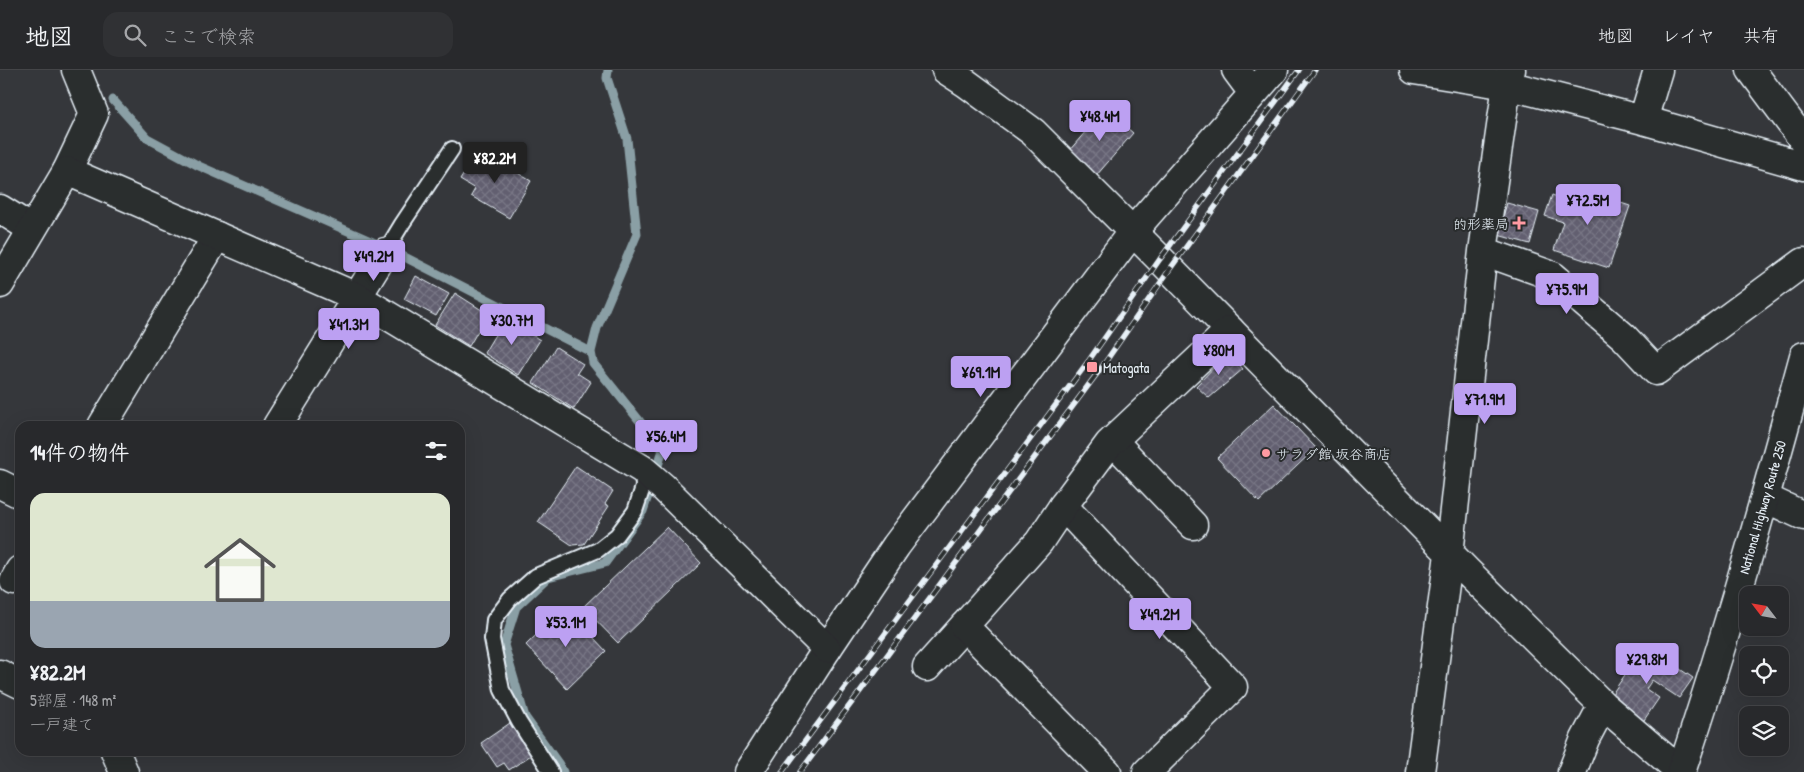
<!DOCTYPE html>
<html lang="ja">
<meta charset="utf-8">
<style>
body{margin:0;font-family:"Patrick Hand","Klee One",sans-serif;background:#303134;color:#f1f3f6;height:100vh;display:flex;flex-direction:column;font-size:19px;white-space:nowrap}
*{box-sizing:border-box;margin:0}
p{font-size:16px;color:#a5a6a9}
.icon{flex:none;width:28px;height:28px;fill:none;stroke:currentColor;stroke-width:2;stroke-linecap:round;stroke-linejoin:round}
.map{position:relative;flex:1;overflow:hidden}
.details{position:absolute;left:15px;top:351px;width:450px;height:335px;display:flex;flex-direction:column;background:#28292c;border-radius:15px;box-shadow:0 5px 20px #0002,0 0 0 1px #444548}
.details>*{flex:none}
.needle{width:32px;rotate:301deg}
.buttons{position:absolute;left:1739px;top:516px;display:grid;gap:10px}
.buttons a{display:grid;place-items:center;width:50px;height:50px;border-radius:10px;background:#28292c;box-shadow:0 5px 20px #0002,0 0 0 1px #444548;font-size:25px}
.price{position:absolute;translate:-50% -42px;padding:0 11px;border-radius:5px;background:#bca0f2;color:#111;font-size:16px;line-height:32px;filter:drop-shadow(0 1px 2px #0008)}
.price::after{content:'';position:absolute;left:50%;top:30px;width:15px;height:11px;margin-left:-8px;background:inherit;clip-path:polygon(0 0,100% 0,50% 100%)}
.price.active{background:#222;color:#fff}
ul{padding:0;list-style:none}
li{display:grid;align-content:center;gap:10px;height:265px;padding:0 15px}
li+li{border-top:1px solid #444548}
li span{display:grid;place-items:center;height:155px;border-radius:15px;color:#555}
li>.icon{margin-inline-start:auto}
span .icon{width:90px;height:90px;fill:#fffc;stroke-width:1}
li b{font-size:21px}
h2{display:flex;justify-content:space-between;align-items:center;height:60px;padding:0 15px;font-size:21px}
header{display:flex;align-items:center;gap:30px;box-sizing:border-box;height:70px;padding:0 25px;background:#28292c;border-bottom:1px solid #444548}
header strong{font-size:24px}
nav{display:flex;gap:28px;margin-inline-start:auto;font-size:18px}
.search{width:350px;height:45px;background:#303134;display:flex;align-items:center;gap:12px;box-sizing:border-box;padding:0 18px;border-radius:15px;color:#a5a6a9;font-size:19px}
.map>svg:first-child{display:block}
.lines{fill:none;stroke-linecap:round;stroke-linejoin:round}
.stream{stroke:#8a9fa5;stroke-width:9}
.building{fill:url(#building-cross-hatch);stroke:#e8f1f8}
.service-casing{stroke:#e8f1f8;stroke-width:18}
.minor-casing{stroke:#e8f1f8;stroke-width:31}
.tertiary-casing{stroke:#e8f1f8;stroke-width:31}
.trunk-casing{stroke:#e8f1f8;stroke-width:31}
.service{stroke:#2a2d2e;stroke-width:14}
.minor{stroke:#2a2d2e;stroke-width:28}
.tertiary{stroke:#2a2d2e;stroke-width:28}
.trunk{stroke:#2a2d2e;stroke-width:28}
.rail-casing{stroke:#e8f1f8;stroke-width:5.5}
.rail{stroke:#2a2d2e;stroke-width:4;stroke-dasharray:11;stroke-linecap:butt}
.poi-dot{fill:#ff9aa2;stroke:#2a2d2e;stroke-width:2}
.labels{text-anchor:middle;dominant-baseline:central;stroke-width:4;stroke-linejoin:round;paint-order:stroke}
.poi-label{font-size:14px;fill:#e8f1f8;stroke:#2a2d2e;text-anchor:start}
.street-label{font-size:14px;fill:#e8f1f8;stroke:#2a2d2e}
</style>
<header>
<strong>地図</strong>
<div class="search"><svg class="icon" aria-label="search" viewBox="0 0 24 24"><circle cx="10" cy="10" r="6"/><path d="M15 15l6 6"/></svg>ここで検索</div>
<nav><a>地図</a><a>レイヤ</a><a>共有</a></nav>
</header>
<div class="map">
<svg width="1804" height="702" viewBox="0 0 1804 702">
<defs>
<pattern id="building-cross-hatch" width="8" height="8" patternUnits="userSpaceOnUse" patternTransform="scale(1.25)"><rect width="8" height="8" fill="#625f70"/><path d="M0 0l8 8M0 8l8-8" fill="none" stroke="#787685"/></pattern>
</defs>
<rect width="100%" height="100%" fill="#35373b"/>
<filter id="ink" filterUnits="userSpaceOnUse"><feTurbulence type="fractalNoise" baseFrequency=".02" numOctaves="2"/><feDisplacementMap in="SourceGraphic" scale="10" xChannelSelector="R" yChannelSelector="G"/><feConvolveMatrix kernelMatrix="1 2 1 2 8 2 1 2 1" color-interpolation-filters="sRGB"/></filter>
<g filter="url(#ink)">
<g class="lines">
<!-- stream -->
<path class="stream" d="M113,30L147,68L199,96L389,179L591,282
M563,702L558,693L525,647L504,575L516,537L548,507L605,493L643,441L663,380L593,293L591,282L597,258L637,164L627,69L607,8L608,0"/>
</g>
<!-- building -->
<path class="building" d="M1105,39L1133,63L1096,106L1068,82Z
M479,80L531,111L509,148L471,126L475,119L460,110Z
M1575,118L1630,136L1609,198L1554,180L1563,152L1545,146L1552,125L1570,131Z
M1507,133L1539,142L1530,174L1498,165Z
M416,206L449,224L436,246L404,229Z
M455,223L488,244L469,276L435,255Z
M505,248L540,270L518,305L484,283Z
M556,277L583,294L577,303L591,312L574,339L533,313Z
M1233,287L1243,299L1209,328L1196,316L1221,290Z
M1274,334L1316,378L1259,432L1217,388Z
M576,396L613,421L605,434L609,436L584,474L572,475L538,452Z
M667,457L701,493L618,573L583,537Z
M565,537L606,581L567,619L526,575Z
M1645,575L1693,608L1679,628L1652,610L1646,619L1659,628L1640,656L1606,633Z
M510,653L531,685L509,700L504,693L497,697L481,673Z"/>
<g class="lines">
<defs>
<path id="service" d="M385,182L402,154L452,79
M551,702L519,652L502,620L492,569L494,550L510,529L536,506L598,480L617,465L635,441L643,417L642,400"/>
<path id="minor" d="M946,0L966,13L1033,62L1160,189L1467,501L1603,635L1681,702
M1236,0L1253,23
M1414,0L1507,15L1643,50L1804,96
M1751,0L1804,71
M1643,50L1658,0
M67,101L94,44L76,0
M0,139L32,159
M1483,181L1553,206L1624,267L1656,301L1804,192
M102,356L217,166
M277,356L385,182
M1113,371L1193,455
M0,414L20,424
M1063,436L1233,617L1147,702
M14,511L20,500
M927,597L964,556
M0,604L20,614
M115,681L124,702
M748,702L827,579L896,476L1133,161L1274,0
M1420,702L1449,484L1483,181L1507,15L1511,0
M1572,702L1585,669L1603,635"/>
<path id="tertiary" d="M0,214L67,101L357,227L642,399L663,417L827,579
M1765,428L1804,446
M1107,702L964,556L1039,472L1063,436L1109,374L1230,260"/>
<path id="trunk" d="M1681,702C1727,565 1766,425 1804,286"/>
</defs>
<!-- service casing -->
<use href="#service" class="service-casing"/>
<!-- minor casing -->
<use href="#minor" class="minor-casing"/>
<!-- tertiary casing -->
<use href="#tertiary" class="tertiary-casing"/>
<!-- trunk casing -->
<use href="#trunk" class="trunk-casing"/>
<!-- service -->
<use href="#service" class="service"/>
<!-- minor -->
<use href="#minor" class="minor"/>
<!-- tertiary -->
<use href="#tertiary" class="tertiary"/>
<!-- trunk -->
<use href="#trunk" class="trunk"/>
<defs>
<path id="rail" d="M782,702L1087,293L1160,189L1299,0
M800,702L1099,301L1170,199L1315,0"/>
</defs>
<!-- rail casing -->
<use href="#rail" class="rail-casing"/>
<!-- rail -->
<use href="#rail" class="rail"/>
</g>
</g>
<!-- markers -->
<g class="poi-dot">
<path d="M1516.5 145.5h5v5h5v5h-5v5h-5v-5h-5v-5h5z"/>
<rect x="1086" y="291" width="12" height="12" rx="2.5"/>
<circle cx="1266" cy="383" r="5"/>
</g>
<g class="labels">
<!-- poi labels -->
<g class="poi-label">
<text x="1509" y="153" text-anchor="end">的形薬局</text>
<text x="1103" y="297">Matogata</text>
<text x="1276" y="383">サラダ館 坂谷商店</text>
</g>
<!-- street labels -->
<g class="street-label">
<text transform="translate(1762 437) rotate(-74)">National Highway Route 250</text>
</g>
</g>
</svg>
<div class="buttons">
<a><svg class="needle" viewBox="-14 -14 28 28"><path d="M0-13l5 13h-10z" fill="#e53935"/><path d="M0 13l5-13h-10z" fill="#a5a6a9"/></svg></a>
<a><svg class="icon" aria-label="locate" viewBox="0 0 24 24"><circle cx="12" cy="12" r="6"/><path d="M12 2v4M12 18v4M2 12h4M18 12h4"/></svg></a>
<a><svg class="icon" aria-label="layers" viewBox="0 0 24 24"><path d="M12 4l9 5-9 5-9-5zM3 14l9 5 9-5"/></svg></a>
</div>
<b class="price" style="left:1100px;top:72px">¥48.4M</b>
<b class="price active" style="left:495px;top:114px">¥82.2M</b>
<b class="price" style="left:1588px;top:156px">¥72.5M</b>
<b class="price" style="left:374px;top:212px">¥49.2M</b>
<b class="price" style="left:1567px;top:245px">¥75.9M</b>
<b class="price" style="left:512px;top:276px">¥30.7M</b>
<b class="price" style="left:349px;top:280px">¥41.3M</b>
<b class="price" style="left:1219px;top:306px">¥80M</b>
<b class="price" style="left:981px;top:328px">¥69.1M</b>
<b class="price" style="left:1485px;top:355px">¥71.9M</b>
<b class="price" style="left:666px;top:392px">¥56.4M</b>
<b class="price" style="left:1160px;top:570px">¥49.2M</b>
<b class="price" style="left:566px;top:578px">¥53.1M</b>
<b class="price" style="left:1647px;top:615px">¥29.8M</b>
<section class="details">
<h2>14件の物件<svg class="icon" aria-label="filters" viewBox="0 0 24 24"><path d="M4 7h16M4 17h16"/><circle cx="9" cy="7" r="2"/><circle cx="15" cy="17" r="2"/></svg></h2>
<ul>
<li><span style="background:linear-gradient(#dfe7d0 70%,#9aa5b1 0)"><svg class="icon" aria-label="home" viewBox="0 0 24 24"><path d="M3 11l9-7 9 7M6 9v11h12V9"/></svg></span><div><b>¥82.2M</b><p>5部屋 · 148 m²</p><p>一戸建て</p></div></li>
</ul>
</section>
</div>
